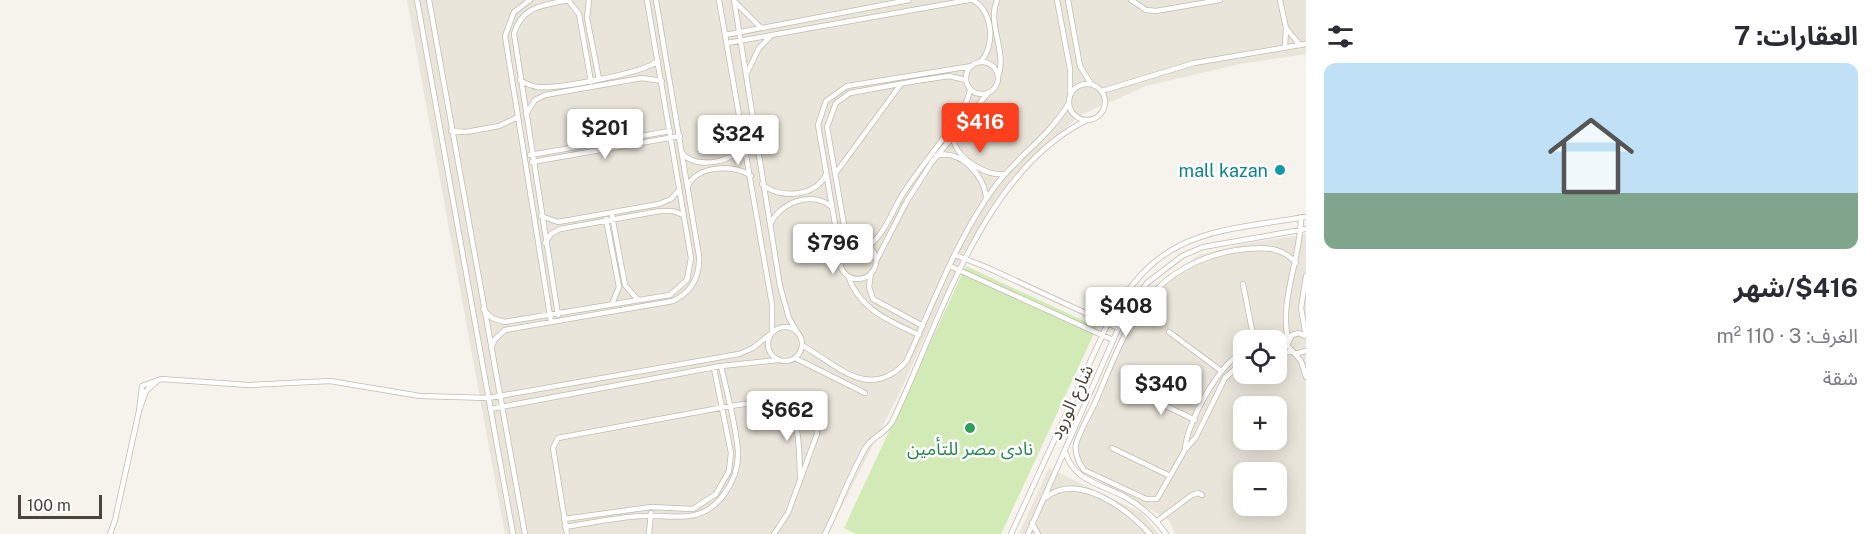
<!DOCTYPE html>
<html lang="ar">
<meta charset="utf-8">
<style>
body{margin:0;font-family:"Public Sans","Noto Sans Arabic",sans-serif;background:#f7f7f7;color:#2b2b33;direction:rtl;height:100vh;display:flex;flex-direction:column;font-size:22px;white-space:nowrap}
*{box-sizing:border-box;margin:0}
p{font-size:20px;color:#7c7c81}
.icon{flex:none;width:33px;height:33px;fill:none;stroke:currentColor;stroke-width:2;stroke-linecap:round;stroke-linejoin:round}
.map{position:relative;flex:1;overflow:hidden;direction:ltr}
.panel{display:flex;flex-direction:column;background:#fff;width:570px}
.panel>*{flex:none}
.buttons{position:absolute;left:1233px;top:330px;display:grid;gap:12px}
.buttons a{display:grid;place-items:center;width:54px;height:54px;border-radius:12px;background:#fff;box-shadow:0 3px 15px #0003;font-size:30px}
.scale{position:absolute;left:18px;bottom:15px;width:84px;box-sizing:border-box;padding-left:6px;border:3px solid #4b4439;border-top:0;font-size:16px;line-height:21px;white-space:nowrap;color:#4b4439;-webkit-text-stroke:4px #fff;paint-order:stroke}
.price{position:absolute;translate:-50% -51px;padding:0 14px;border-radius:6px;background:#fff;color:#222;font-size:20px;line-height:39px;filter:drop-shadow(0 2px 3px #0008)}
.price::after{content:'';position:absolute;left:50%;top:36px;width:18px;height:14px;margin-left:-9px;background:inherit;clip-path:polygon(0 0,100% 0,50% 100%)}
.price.selected{background:#fc3f1d;color:#fff}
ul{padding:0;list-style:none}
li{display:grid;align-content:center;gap:12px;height:318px;padding:0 18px}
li+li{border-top:2px solid #e1e1e2}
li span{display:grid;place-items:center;height:186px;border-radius:12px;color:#555}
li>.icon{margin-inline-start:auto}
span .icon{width:108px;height:108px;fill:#fffc;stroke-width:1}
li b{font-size:26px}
h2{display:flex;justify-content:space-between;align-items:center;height:72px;padding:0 18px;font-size:26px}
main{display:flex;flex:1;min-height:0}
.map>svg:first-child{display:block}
.residential{fill:#eae5da;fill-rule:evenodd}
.green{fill:#d2eab5}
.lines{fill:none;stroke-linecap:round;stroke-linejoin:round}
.minor-casing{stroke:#c2bbae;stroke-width:6}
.minor{stroke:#fff;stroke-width:4.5}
.culture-dot{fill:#0f9aa8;stroke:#fff;stroke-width:2}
.leisure-dot{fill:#2e9e5b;stroke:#fff;stroke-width:2}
.labels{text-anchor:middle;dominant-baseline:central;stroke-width:5;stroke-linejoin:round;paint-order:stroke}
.culture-label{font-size:18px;fill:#0d838f;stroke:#fff;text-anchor:end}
.street-label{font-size:18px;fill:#4b4439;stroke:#fff}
.leisure-label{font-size:18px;fill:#27864d;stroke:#fff}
</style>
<main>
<section class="panel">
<h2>العقارات: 7<svg class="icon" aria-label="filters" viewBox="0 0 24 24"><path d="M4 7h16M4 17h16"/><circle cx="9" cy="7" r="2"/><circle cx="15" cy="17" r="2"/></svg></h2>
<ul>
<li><span style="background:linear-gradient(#bfe0f5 70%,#7fa58c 0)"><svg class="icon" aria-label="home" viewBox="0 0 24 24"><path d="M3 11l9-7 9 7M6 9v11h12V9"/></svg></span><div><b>$416/شهر</b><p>الغرف: 3 · 110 m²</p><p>شقة</p></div></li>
</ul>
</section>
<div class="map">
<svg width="1306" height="534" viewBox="0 0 1306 534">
<rect width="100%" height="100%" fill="#f6f3ec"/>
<!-- residential -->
<path class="residential" d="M407,0H1306V54L1240,64L1146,86L1081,115L1042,149L995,203L963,254L898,396L828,534H505Z
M1306,234V534H1175L1169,520L1082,472L1074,459L1073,445L1131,316L1164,278L1200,255L1242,244ZM1244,340H1276V374H1244ZM1244,406H1276V440H1244ZM1244,472H1276V506H1244Z
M1049,468L1142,513L1159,534H1019Z"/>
<!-- green -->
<path class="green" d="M966,266L1097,327L1001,534H856L844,528Z"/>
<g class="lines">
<defs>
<path id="minor" d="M417,0L513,534
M429,0L525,534
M530,0L514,12L505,36L551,322
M568,0L579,14L591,82
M589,0L587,18L599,79
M719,0L772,305V332
M734,0L780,286L789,318L797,332
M972,0C993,9 996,47 980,62
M997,0C987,24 1006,49 999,74
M1057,0L1070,69V92
M1068,0L1080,66L1091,84
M1131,0L1146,10L1156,11L1220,0
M1280,0L1286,28L1285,47
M736,3L761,28
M1286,28L1300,45
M725,35L909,0
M727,43L969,0
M966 78a16 16 0 1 1 32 0a16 16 0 1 1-32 0Z
M747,73L759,48L771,36
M520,80C526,84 531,86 538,87C558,89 644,73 658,61
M1069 102a18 18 0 1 1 36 0a18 18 0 1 1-36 0Z
M1102,91L1194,63L1306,44
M526,114L535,100L545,95L642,78L662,81
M451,131L466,132L499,126L518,117
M953,134C952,156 985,177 1005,174
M683,154C697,170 736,162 745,143
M530,155L670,131
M936,156C960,148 986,177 986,199
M532,162L680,136
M835,174L901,84
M762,184C778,199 815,197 825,176
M688,186C697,165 735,164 751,176
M541,216L558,222L659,204L671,199L679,190
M612,216L625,285L638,300
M606,219L619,287L612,304
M770,225C779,203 811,190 832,207
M545,243L551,234L560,229L660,211H673L683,215
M861,243L852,238L844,225L827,127L836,103L850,93L916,81L949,76L966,80
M840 261a18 18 0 1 1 36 0a18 18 0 1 1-36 0Z
M868,246C884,235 891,214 901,197C916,170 968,114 970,89
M955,255L986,267L1118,328
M841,259L818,125L826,101L847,86L972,66
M876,261L907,201L932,162L988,93
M950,266L1113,340
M871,273L869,287L873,299L923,326
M848,276C860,310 888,320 919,335
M1306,276L1301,308L1306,336
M1243,284L1254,340
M483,309L492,318L504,322L670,295L687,280L691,258L647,0
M558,315L514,34C521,6 544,5 569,0
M768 344a17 17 0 1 1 34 0a17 17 0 1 1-34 0Z
M1169,332L1220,370
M1305,336L1299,333L1292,335L1287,345L1295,354L1306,351
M1288,339C1279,300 1301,258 1301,217
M1276,343L1287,341
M802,345C837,365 869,402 906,362C933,305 955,242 993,189C1015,158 1049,137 1069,103
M491,348L495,339L505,330L673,301C692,292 700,277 699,256L656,0
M1276,353L1291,352
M1295,354L1301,361L1306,377
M795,358L865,393
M1244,361L1225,378L1196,437L1185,450L1157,499H1146L1084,470C1079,463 1074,454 1076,444C1080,430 1089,416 1095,403C1112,364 1126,321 1156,290C1179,266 1213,252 1246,249C1265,247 1282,247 1296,263
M1137,392L1195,420
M783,399C801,421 799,451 800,477
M490,409L721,366L778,360
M139,411L142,386L161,379L249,385L330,381L420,396L488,398L739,354L753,348L769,335
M793,416L806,407
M1112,448L1170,476
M1185,450C1186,423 1219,364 1244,351
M1065,451C1073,481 1101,484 1125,497C1141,506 1155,518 1166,534
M1045,498C1078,471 1127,509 1150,534
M564,519L651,507L693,509L716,494L729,471L731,453L714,368
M1157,521L1192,495L1198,493L1202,495
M1032,523L1038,534
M565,527C591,523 617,517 643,516C658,515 674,518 689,516C718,513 739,480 738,452C736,424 727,394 721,366
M110,534L115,520L139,411L146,391L156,382
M567,534L553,448L558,438L730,406L783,399L798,402L806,407L816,423L817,434L788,513L774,534
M649,534L651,513
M825,534C839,506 850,474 866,447C873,436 886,433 892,422C940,323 981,172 1087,120
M1011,534L1108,323C1157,230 1212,232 1306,217
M1028,534L1122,320L1147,283L1182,256L1203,247L1306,229"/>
</defs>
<!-- minor casing -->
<use href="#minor" class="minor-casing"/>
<!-- minor -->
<use href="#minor" class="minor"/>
</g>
<!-- markers -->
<circle class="culture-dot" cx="1280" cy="170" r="6"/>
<circle class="leisure-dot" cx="970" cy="428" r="6"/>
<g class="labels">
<!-- culture labels -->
<g class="culture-label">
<text x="1268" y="170">mall kazan</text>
</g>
<!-- street labels -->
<g class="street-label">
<text transform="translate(1071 402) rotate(-65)">شارع الورود</text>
</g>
<!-- leisure labels -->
<g class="leisure-label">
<text x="970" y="448">نادى مصر للتأمين</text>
</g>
</g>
</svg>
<div class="buttons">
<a><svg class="icon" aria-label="locate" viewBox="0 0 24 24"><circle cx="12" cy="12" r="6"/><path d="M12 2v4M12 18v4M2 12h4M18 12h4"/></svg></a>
<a>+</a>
<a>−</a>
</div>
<div class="scale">100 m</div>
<b class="price selected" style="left:980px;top:154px">$416</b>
<b class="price" style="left:605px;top:160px">$201</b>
<b class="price" style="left:738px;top:166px">$324</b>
<b class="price" style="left:833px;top:275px">$796</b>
<b class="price" style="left:1126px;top:338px">$408</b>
<b class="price" style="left:1161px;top:416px">$340</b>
<b class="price" style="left:787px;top:442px">$662</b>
</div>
</main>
